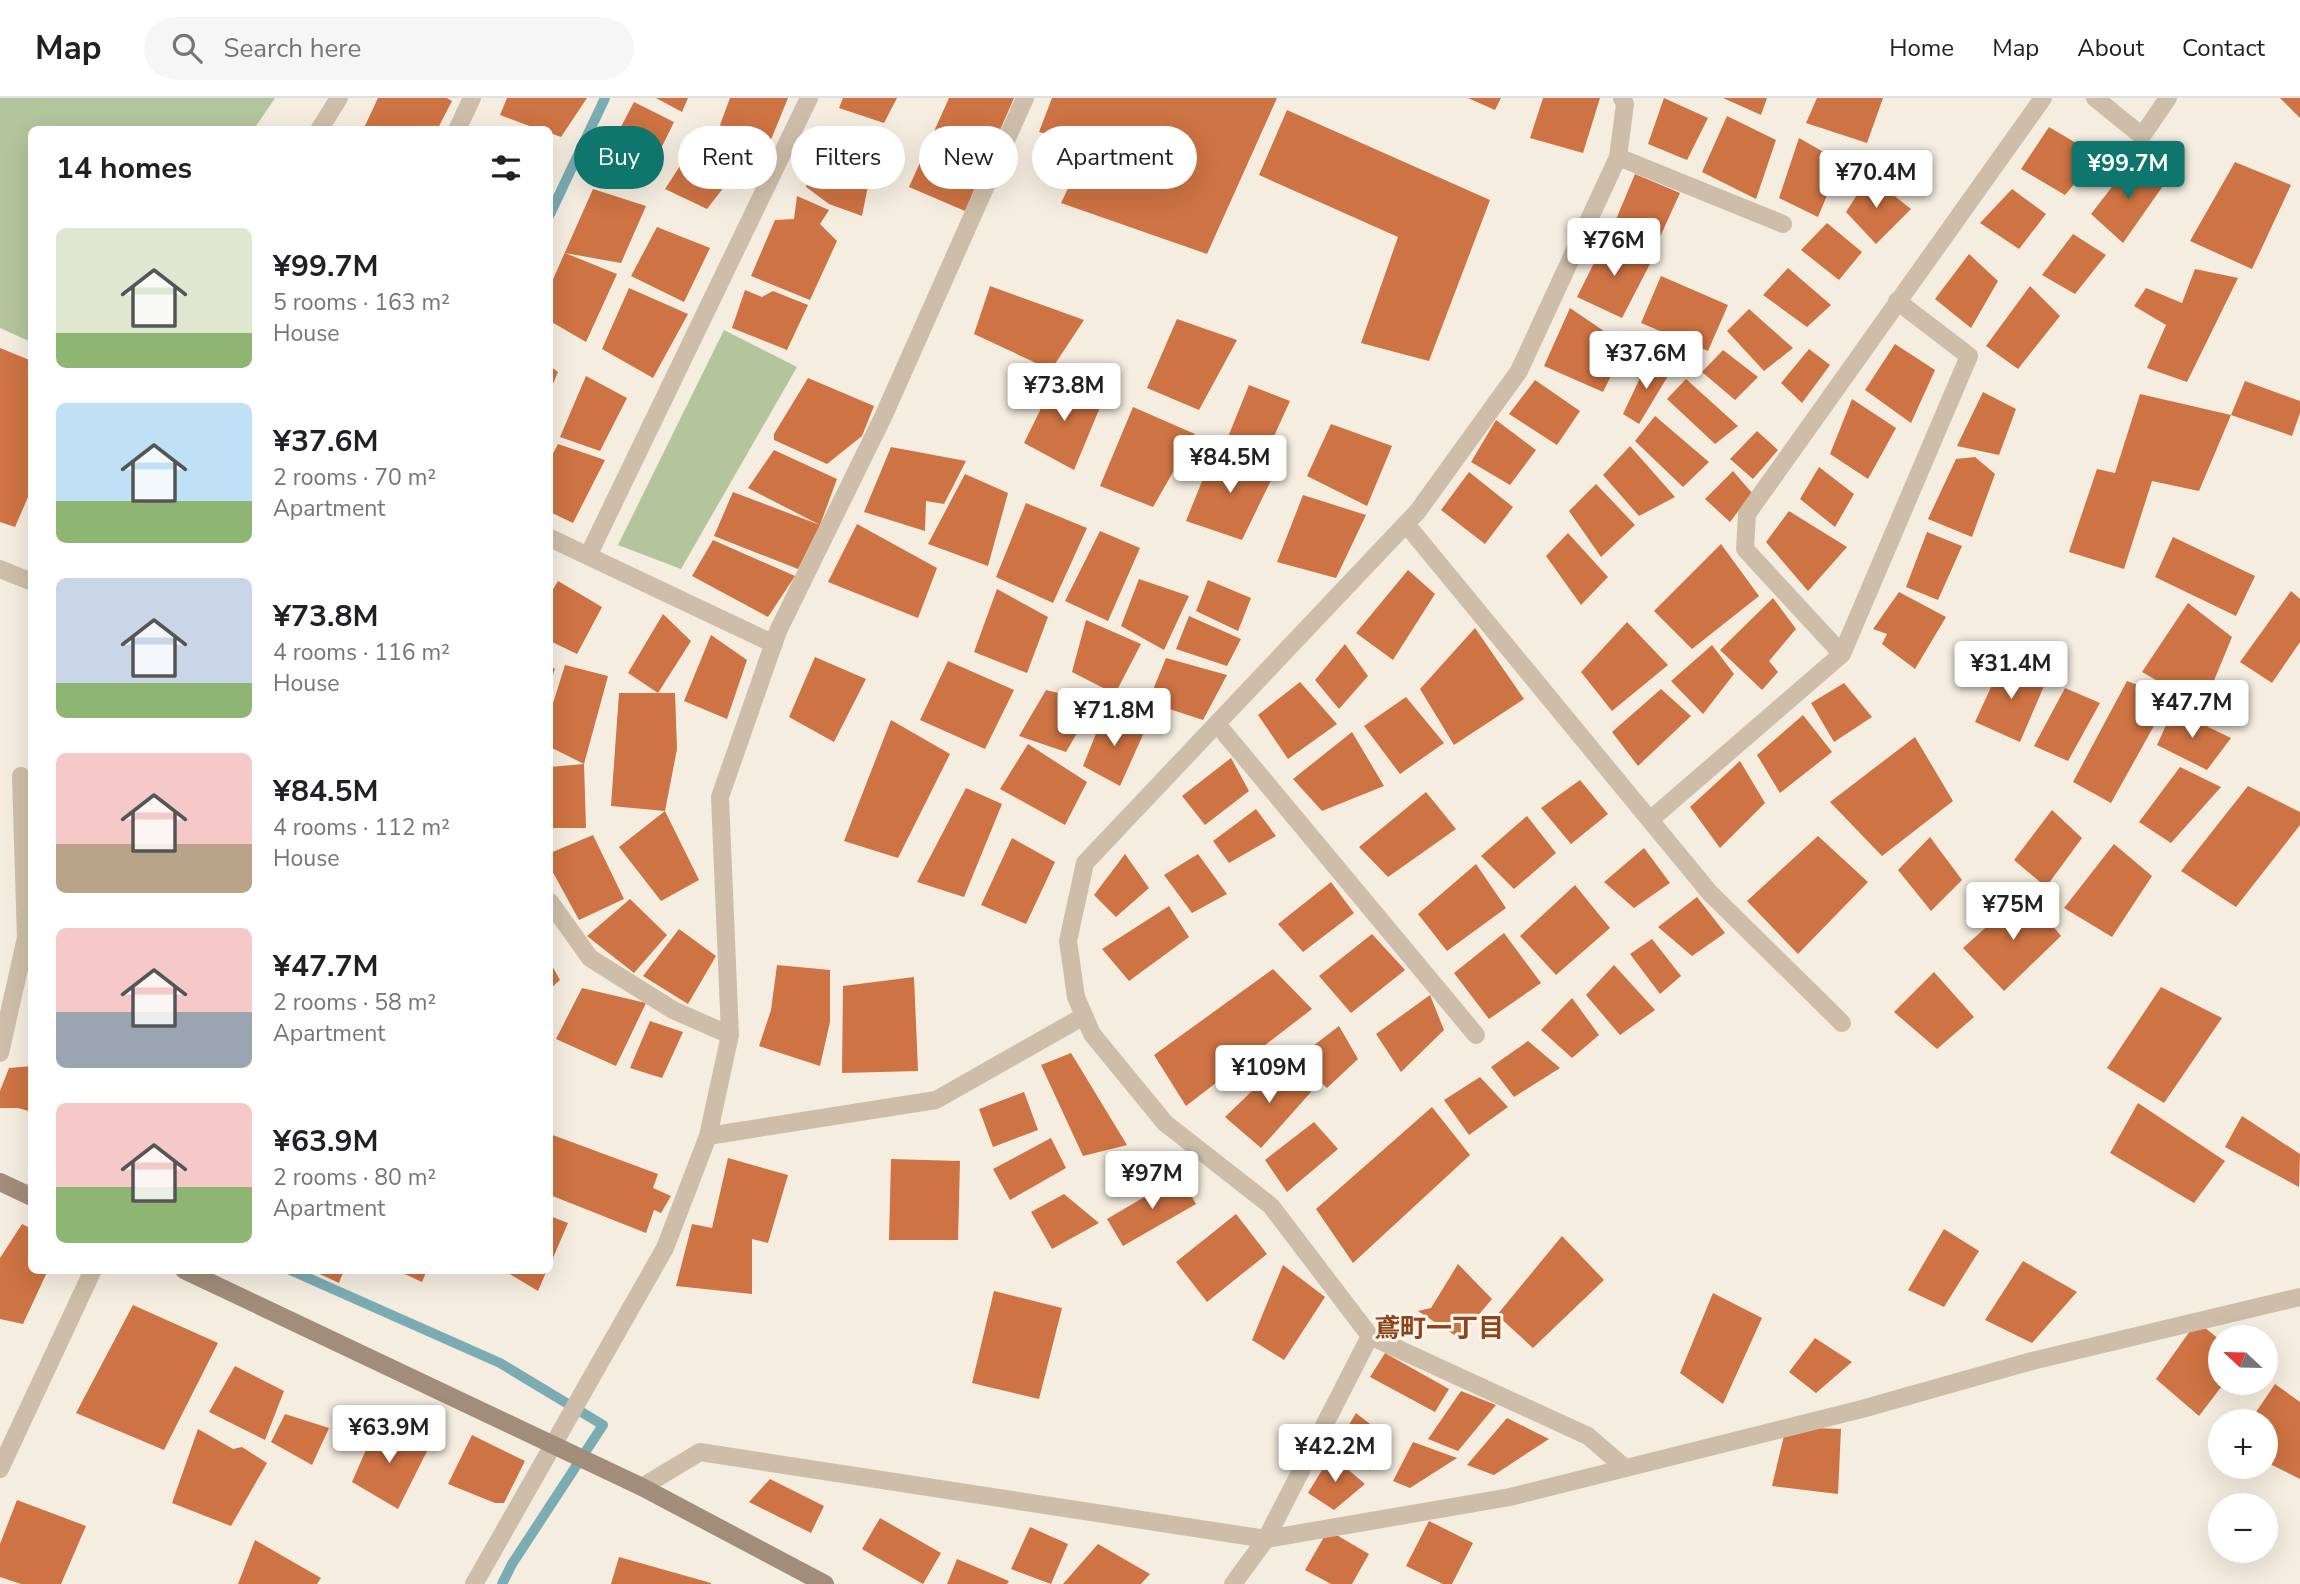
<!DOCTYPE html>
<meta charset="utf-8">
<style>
body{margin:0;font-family:"Nunito Sans","Noto Sans JP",sans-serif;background:#f6f6f6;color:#202124;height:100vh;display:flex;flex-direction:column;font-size:26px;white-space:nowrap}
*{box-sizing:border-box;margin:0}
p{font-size:23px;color:#757577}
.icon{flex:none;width:38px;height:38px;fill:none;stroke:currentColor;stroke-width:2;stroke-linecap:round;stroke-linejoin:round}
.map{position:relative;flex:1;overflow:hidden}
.details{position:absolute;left:28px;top:28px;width:525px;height:1148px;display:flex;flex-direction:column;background:#fff;border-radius:10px;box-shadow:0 7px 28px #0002}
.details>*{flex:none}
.top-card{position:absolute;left:574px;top:28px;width:665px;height:63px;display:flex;gap:14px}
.needle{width:46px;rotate:292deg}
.controls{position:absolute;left:2208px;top:1227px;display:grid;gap:14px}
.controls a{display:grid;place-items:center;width:70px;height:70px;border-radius:50%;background:#fff;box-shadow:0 7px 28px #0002;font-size:35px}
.price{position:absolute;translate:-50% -60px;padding:0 16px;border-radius:7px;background:#fff;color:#222;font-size:23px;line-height:46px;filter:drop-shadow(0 2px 4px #0008)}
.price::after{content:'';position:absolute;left:50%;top:42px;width:21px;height:16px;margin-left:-10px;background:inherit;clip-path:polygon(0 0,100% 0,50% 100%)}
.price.current{background:#0f766e;color:#fff}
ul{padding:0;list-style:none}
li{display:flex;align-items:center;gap:21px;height:175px;padding:0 28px}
li span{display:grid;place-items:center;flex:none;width:196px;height:140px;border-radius:10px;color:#555}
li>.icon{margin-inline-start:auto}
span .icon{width:84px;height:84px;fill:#fffc;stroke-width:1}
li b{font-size:30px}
h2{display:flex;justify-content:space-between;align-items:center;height:84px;padding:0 28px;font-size:30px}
.tag{padding:0 24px;border-radius:32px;background:#fff;box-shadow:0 7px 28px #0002;font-size:24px;line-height:63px}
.tag.current{background:#0f766e;color:#fff}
header{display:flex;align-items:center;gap:42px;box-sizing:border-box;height:98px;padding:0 35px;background:#fff;border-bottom:2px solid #e0e0e0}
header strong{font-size:33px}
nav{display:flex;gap:38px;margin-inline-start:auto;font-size:24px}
.search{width:490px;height:63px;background:#f6f6f6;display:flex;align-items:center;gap:18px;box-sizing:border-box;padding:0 24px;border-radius:38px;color:#757577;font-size:26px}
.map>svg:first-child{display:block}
.green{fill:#b4c59d}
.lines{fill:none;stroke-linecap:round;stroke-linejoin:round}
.stream{stroke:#7bacb4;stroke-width:10}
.building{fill:#ce7343}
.lane{stroke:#cebea9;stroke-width:18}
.street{stroke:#cebea9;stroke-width:18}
.secondary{stroke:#a28d7a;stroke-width:18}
.labels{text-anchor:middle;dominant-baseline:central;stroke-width:6;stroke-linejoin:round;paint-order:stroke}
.neighbourhood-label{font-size:26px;font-weight:bold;fill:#90441c;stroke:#fbf6ec}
</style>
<header>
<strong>Map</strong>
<div class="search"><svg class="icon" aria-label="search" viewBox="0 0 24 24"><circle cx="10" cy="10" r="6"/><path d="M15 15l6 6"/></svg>Search here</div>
<nav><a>Home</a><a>Map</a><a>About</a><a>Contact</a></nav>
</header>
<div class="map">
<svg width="2300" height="1486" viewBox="0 0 2300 1486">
<rect width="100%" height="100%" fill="#f5eddf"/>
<!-- green -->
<path class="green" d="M0,0H275L254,31L32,32L31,244L0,230Z
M724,232L797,269L681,471L618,447Z"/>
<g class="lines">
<!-- stream -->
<path class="stream" d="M550,116L605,0
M290,1172L500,1265L603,1327L512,1466L502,1486"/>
</g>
<!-- building -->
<path class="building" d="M378,0H447L452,3L437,32H363Z
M507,0H587L561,39L550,35V32H540L500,17Z
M656,0H688L682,14Z
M730,0H788L766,54L720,27Z
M843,0H897L884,25L839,10Z
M949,0H1014L965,113L909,89Z
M1052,0H1277L1207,156L1061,105L1089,47L1039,34Z
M1468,0H1501L1495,12Z
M1543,0H1600L1583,55L1530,40Z
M1664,0L1708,20L1687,62L1648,46Z
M1723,0H1767L1761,17Z
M1817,0H1883L1867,45L1806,25Z
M2280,0H2300V20Z
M634,4L674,24L646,81L603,63Z
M1287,12L1490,102L1429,263L1361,245L1398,139L1259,77Z
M1727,18L1776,42L1756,101L1702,74Z
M2049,29L2098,58L2065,97L2021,71Z
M704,31L751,54L707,111L665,91Z
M822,33L857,51L870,78L862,118L829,106L806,89Z
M1799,40L1841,64L1818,119L1779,100Z
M2132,63L2165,85L2123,145L2091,116Z
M2235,64L2291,87L2252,171L2190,143Z
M1635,76L1680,95L1654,152L1612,131Z
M1869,78L1911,111L1876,146L1846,114Z
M593,91L646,108L621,165L565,155L617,176L586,244L550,223V188Z
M2012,91L2046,116L2019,151L1980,125Z
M797,98L829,112L820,126L837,143L810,202L751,178L775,122L794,121Z
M1827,125L1862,154L1839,182L1801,152Z
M657,129L710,150L684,204L631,178Z
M2073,136L2106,157L2075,196L2042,177Z
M1606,141L1652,162L1622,220L1577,199Z
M1969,156L1998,183L1971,230L1935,201Z
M1788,170L1831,207L1807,229L1763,197Z
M2195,171L2238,180L2187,284L2147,270L2166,227L2134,208L2146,190L2182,205Z
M1661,178L1728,207L1708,253L1641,225Z
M990,188L1084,222L1051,272L974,236Z
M2030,188L2060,218L2018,271L1986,248Z
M629,190L688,216L653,280L602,251Z
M745,192L762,199L773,193L808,207L787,252L732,230Z
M1570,210L1626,248L1603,294L1544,268Z
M1749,211L1793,250L1764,273L1727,233Z
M1177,221L1237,242L1199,312L1147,290Z
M1895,246L1935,272L1911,325L1865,292Z
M0,250L32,263V390L15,429L0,424Z
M1809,251L1830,267L1802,305L1781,285Z
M1723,252L1758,279L1735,302L1702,274Z
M1648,263L1671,273L1639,326L1623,316Z
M550,268L558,274L550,293Z
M586,278L627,300L600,353L560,339Z
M808,280L874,308L862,338L827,366L774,342V336Z
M1056,280L1103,302L1074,372L1024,345Z
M1686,281L1738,328L1715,346L1667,301Z
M1535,282L1580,313L1557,347L1509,316Z
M2245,283L2300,303V315L2292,338L2231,317Z
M1249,287L1290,303L1265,358L1226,344Z
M1983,294L2016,311L1999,357L1957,348Z
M2140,296L2231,317L2199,393L2152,383L2124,471L2069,454L2097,371L2115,375Z
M1852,301L1896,330L1868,381L1830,356Z
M1133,309L1195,336L1153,409L1100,388Z
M1655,318L1709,364L1683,389L1635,343Z
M1496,322L1536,352L1510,387L1471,364Z
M1331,326L1392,348L1367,408L1307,378Z
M1757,333L1778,352L1753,381L1730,361Z
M558,346L605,362L573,425L550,414V361Z
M1630,348L1675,399L1639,418L1603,377Z
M891,349L966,363L944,406L926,403L925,433L864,414Z
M1215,351L1275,374L1242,442L1186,423Z
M774,352L837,381L820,427L748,390Z
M1975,359L1995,376L1972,439L1928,421L1956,361Z
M1819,369L1854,396L1835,429L1800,401Z
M1733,373L1752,395L1730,424L1705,401Z
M1469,374L1513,409L1485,446L1441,412Z
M965,376L1008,395L988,468L928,446Z
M1596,386L1635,427L1601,459L1569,413Z
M733,394L820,427L798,471L714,438Z
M1303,397L1366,417L1336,480L1277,464Z
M1026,405L1087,430L1053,505L996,479Z
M1789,413L1847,449L1808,493L1766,444Z
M857,426L937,470L918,520L828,484Z
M1100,433L1140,450L1108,523L1065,503Z
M1927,434L1962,448L1938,502L1906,489Z
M1568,435L1608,479L1581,507L1546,458Z
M2173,439L2255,478L2236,518L2155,479Z
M713,442L795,478L768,519L692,478Z
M1721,446L1759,498L1692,551L1654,513Z
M1408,472L1435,496L1393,562L1356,535Z
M1139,481L1189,498L1164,552L1121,528Z
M1208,482L1251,500L1238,533L1196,513Z
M558,483L602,509L577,556L550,543V496Z
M997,491L1048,519L1027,575L974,554Z
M2291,493L2300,501V544L2272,585L2240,564Z
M1899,494L1946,519L1915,571L1882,546L1887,536L1873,531Z
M1773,500L1796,531L1769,563L1778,574L1762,592L1720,552Z
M2188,505L2232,539L2203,609L2142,574Z
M663,516L691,543L658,595L628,575Z
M1189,518L1241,541L1227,568L1176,551Z
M1086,522L1141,546L1115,596L1072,574Z
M1627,524L1668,567L1612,613L1581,574Z
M1475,530L1524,601L1454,647L1420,591Z
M711,537L747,562L727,621L684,603Z
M1345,546L1368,578L1339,611L1315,582Z
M1712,547L1734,576L1703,616L1671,583Z
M815,559L866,581L834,644L789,619Z
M1166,560L1227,577L1203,622L1148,604Z
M948,563L1014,592L985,651L920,622Z
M2003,563L2047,581L2020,644L1975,624Z
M550,567L555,571L550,585Z
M565,567L608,578L584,666L550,649V615Z
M2127,583L2170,599L2111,705L2073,684Z
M1300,584L1337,626L1288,661L1258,617Z
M1844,585L1872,619L1834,644L1811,605Z
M2065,590L2100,605L2068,663L2034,648Z
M1661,591L1691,618L1638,668L1612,634Z
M1046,592L1095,604L1066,654L1019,638Z
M619,595H675L677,651L665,713L611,708Z
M1406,599L1444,645L1400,676L1364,628Z
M2173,612L2231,640L2207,672L2157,647Z
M1105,613L1146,630L1120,688L1083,668Z
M1803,617L1832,654L1780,695L1757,657Z
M891,622L950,656L898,760L844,743Z
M1352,634L1384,688L1322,713L1293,681Z
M1915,639L1953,703L1882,758L1830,704Z
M1028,646L1087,684L1065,727L1000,691Z
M1231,660L1249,693L1205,727L1182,698Z
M1740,663L1765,705L1720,750L1690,709Z
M584,666L586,730H550V669Z
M2180,669L2221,689L2171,745L2139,724Z
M1580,682L1608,716L1571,746L1541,710Z
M2248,688L2300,714V727L2236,809L2181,773Z
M966,690L1002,706L964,799L917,784Z
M1426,694L1456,731L1388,779L1359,749Z
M1256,711L1276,738L1229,765L1213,743Z
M2052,712L2082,740L2046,789L2014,762Z
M665,713L699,782L661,803L619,749Z
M1527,718L1556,755L1514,791L1481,758Z
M593,737L624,801L579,822L550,769V755Z
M1818,738L1868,784L1798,856L1747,803Z
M1930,739L1962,782L1931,813L1898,772Z
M1012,740L1055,764L1026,826L981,807Z
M2114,746L2152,778L2112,839L2064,810Z
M1644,750L1670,785L1634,810L1604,784Z
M1125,756L1149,790L1116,819L1094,797Z
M1198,756L1227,796L1192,815L1164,777Z
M1476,766L1506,810L1447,853L1418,816Z
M1331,784L1354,815L1303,854L1278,826Z
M1575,787L1610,830L1556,877L1520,838Z
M2025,794L2061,838L2004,893L1963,850Z
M1697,799L1725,835L1692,858L1658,829Z
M630,801L667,837L634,875L587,838Z
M1169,808L1189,839L1129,883L1102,851Z
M679,831L716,858L688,906L643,878Z
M1504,835L1541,885L1489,921L1454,875Z
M1372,836L1405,872L1351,915L1319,878Z
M1652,841L1681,878L1660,896L1630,856Z
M550,864L560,882L550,891Z
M777,867L830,872V924L820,968L759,948L771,912Z
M1614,867L1655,912L1620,937L1586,897Z
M1273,871L1312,911L1186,1008L1154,957Z
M1934,874L1974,919L1937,951L1894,914Z
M914,879L918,973L842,975L843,888Z
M2161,889L2222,920L2164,1005L2107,970Z
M582,890L646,905L616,968L556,941Z
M1430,897L1444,932L1401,974L1376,936Z
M1572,900L1599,937L1572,960L1541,932Z
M650,923L683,934L662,980L630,970Z
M1339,928L1358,961L1327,990L1296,961Z
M1528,943L1560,970L1514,999L1491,969Z
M1071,955L1127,1047L1083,1058L1041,967Z
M1282,964L1311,994L1261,1050L1225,1019Z
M32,968V1014L18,1010H0V993L9,970Z
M1480,979L1508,1009L1469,1037L1444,1002Z
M1024,994L1038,1032L993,1049L979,1011Z
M2138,1005L2225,1063L2194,1105L2110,1055Z
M1432,1009L1470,1057L1353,1165L1316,1111Z
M2242,1018L2300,1056L2299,1089L2225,1049Z
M1314,1024L1338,1051L1287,1094L1265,1062Z
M550,1036L658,1076L653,1090L671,1098L661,1115L654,1112L646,1135L550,1097Z
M1051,1040L1066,1070L1010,1102L993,1071Z
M728,1060L788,1077L768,1145L752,1141V1196L676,1188L692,1126L712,1130Z
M891,1061L960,1063L958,1142H889Z
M1180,1078L1196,1106L1123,1148L1107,1121Z
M1064,1096L1099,1125L1052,1151L1031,1114Z
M1236,1116L1267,1156L1207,1204L1176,1164Z
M550,1118L568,1125L550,1167Z
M22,1126L32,1131V1172H48L23,1226L0,1221V1160Z
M1944,1131L1979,1153L1944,1209L1908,1192Z
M1562,1138L1604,1182L1533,1250L1497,1217Z
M2023,1163L2077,1194L2032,1245L1985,1222Z
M1458,1166L1492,1201L1459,1240L1418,1213L1431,1210Z
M1283,1167L1325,1199L1284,1262L1252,1242Z
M311,1172H344L339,1185Z
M396,1172H427L422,1184Z
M503,1172H547L538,1193Z
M994,1193L1062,1210L1039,1301L972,1285Z
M1713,1195L1762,1220L1723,1306L1680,1275Z
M133,1207L218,1245L164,1352L76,1315Z
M2197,1223L2221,1243V1284H2225L2199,1318L2156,1281Z
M1815,1240L1852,1264L1816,1295L1789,1274Z
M1385,1255L1449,1291L1435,1314L1370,1279Z
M235,1268L284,1293L265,1342L209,1314Z
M2275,1286L2300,1304V1381L2266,1364V1323H2250Z
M1461,1293L1496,1307L1458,1353L1428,1341Z
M1356,1315L1388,1340L1370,1373L1335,1350Z
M285,1316L329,1330L312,1367L271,1344Z
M1507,1320L1549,1341L1494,1377L1467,1367Z
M378,1324L428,1351L398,1411L352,1384Z
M1786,1329L1841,1331L1838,1396L1772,1388Z
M198,1331L233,1351L242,1349L267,1365L231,1428L172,1405Z
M472,1337L525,1363L504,1405H495L448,1386Z
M1413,1344L1457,1360L1410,1390L1393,1383Z
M1331,1357L1365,1386L1334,1412L1308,1395Z
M770,1381L824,1408L811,1435L749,1404Z
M17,1402L86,1428L61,1486H21L0,1479V1446Z
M880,1420L941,1455L923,1486L862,1451Z
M1429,1423L1473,1445L1452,1486H1443L1406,1468Z
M1030,1429L1068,1446L1051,1486L1011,1471Z
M1328,1432L1369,1456L1352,1486H1331L1305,1472Z
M255,1442L321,1480L317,1486H238Z
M1098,1446L1150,1476L1141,1486H1063Z
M619,1459L711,1485V1486H611Z
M957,1461L1009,1483L1007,1486H947Z"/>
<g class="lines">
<!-- lane -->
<path class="lane" d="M1618,59L1783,126
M1217,626L1476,937
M0,955L26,840L21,678"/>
<!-- street -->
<path class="street" d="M1622,0L1625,6L1618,59L1519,273L1418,413L1085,765L1068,843L1076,899L1092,936L1165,1025L1271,1108L1370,1238L1588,1338L1624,1369
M2095,0L2142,38L2168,0
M319,32L339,0
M457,32L472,0
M1406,426L1710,795L1842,925
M550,440L774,546
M588,458L809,0
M0,471L30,483L32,480
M1842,556L1745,451L1747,416L2043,0
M1650,722L1842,556L1969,258L1897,203
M550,804L590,860L673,912L730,937
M708,1038L936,1002L1084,918
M0,1371L93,1172
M642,1389L700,1354L1266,1441L1510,1399L1862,1311L2032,1263L2300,1199
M474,1486L665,1150L708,1038L730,937L720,699L778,533L883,319L1025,0
M1233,1486L1266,1441L1370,1238"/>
<!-- secondary -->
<path class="secondary" d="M0,1084L32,1099
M184,1172L642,1389L825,1486"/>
</g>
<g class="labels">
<!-- neighbourhood labels -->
<g class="neighbourhood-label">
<text x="1439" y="1230">鳶町一丁目</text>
</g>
</g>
</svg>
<div class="controls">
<a><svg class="needle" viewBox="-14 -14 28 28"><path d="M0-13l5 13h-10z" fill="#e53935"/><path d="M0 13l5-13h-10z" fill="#757577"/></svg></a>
<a>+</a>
<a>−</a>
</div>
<b class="price current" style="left:2128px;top:103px">¥99.7M</b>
<b class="price" style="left:1876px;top:112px">¥70.4M</b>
<b class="price" style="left:1614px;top:180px">¥76M</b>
<b class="price" style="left:1646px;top:293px">¥37.6M</b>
<b class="price" style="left:1064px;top:325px">¥73.8M</b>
<b class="price" style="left:1230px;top:397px">¥84.5M</b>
<b class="price" style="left:2011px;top:603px">¥31.4M</b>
<b class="price" style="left:2192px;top:642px">¥47.7M</b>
<b class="price" style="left:1114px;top:650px">¥71.8M</b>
<b class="price" style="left:2013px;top:844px">¥75M</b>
<b class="price" style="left:1269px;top:1007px">¥109M</b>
<b class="price" style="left:1152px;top:1113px">¥97M</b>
<b class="price" style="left:389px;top:1367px">¥63.9M</b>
<b class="price" style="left:1335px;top:1386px">¥42.2M</b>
<div class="top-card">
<a class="tag current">Buy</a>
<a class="tag">Rent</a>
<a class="tag">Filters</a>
<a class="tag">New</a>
<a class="tag">Apartment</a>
</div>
<section class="details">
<h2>14 homes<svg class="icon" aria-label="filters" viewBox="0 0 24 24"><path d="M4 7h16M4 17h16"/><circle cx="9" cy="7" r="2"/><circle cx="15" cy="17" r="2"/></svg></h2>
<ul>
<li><span style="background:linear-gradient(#dfe7d0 75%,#8fb573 0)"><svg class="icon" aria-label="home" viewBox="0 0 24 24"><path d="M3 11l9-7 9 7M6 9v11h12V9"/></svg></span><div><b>¥99.7M</b><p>5 rooms · 163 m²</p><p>House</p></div></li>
<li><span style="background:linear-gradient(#bfe0f5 70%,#8fb573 0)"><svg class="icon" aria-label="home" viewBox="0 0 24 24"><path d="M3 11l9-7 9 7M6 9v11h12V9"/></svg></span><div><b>¥37.6M</b><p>2 rooms · 70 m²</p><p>Apartment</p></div></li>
<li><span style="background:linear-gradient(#c9d6e8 75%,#8fb573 0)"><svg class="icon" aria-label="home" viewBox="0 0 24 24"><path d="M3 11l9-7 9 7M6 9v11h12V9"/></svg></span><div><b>¥73.8M</b><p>4 rooms · 116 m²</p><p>House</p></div></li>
<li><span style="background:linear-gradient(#f6c9c9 65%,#b9a48a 0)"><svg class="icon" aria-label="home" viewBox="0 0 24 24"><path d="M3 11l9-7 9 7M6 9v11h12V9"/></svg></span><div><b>¥84.5M</b><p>4 rooms · 112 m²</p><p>House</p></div></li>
<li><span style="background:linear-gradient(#f6c9c9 60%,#9aa5b1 0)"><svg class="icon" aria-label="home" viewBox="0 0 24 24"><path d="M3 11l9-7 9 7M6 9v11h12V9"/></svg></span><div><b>¥47.7M</b><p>2 rooms · 58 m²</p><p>Apartment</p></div></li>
<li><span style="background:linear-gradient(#f6c9c9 60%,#8fb573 0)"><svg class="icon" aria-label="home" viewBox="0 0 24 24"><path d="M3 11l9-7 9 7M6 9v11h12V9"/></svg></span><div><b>¥63.9M</b><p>2 rooms · 80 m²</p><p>Apartment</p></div></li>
</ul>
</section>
</div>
